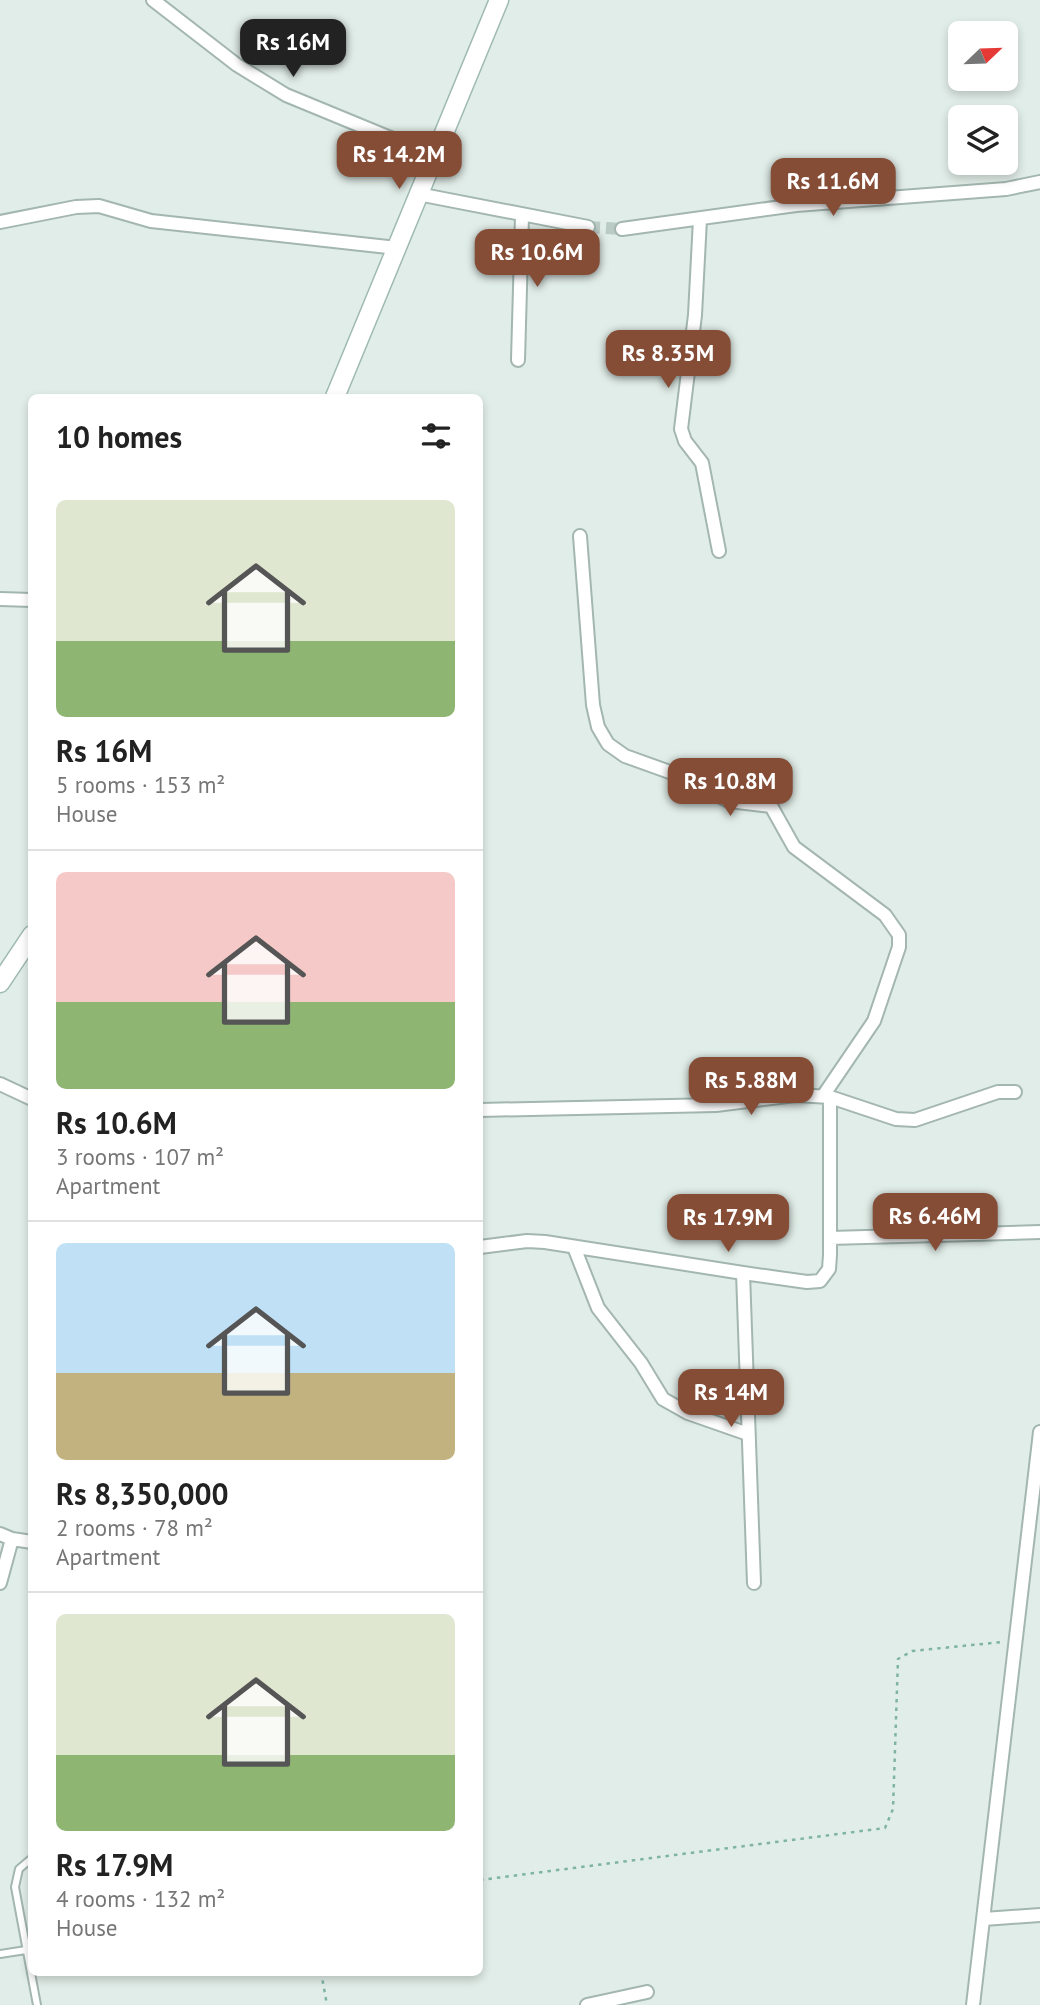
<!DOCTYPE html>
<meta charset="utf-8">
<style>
body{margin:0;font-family:"PT Sans",sans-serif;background:#f6f6f6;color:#222;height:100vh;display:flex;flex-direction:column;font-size:26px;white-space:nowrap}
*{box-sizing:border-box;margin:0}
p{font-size:23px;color:#767676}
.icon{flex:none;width:38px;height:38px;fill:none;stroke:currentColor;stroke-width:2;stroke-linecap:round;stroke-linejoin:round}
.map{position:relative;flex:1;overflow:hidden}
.sheet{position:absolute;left:28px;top:394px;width:455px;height:1582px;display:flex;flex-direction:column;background:#fff;border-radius:10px;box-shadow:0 4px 10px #0003}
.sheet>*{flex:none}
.needle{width:46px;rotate:67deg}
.controls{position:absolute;left:948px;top:21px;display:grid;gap:14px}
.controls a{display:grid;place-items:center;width:70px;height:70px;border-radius:10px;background:#fff;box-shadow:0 4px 10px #0003;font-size:35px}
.price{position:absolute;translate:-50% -60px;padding:0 16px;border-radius:14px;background:#854c36;color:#fff;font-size:23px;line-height:46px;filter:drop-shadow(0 2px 4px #0008)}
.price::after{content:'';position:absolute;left:50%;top:42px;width:21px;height:16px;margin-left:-10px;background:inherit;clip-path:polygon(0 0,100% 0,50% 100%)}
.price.selected{background:#222;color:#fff}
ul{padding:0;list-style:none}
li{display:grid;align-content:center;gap:14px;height:371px;padding:0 28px}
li+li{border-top:2px solid #e0e0e0}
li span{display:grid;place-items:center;height:217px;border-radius:10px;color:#555}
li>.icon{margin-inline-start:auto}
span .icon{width:126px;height:126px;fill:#fffc;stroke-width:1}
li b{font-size:30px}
h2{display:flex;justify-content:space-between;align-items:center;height:84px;padding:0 28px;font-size:30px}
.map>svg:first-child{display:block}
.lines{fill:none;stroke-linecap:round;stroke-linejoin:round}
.street-tunnel{stroke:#bacac5;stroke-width:12;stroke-dasharray:12 6;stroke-linecap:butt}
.lane-casing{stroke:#a3b6b0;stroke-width:10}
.street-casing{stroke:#a3b6b0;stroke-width:16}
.secondary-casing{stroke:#9fbab1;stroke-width:21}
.path{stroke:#7fb4a5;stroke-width:2.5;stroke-dasharray:3.5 5;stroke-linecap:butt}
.lane{stroke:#fff;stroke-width:6}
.street{stroke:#fff;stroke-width:12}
.secondary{stroke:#fff;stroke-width:18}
</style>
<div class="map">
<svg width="1040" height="2005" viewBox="0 0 1040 2005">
<rect width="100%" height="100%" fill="#e1ede8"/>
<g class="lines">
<!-- street-tunnel -->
<path class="street-tunnel" d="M588,227L622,229"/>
<defs>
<path id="lane" d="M32,1858L19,1869L15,1887L37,2005
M0,1954L26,1950"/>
<path id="street" d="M153,0L237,65L286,95L434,156
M418,194L588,227
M700,219L695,315L681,429L685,441L702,463L719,551
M0,222L76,207L99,206L151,221L397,248
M622,229L796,205L1006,189L1040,182
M518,360L522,216
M580,536L593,705L598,727L608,744L625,756L678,775L729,801L771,806L794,847L885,915L899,935V947L874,1021L823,1096
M0,599L32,600
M0,1084L32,1099
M480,1110L716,1105L796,1095L830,1097L896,1119L915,1120L998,1092H1015
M830,1238L1040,1232
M480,1247L527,1241L545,1242L743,1273L807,1282L820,1281L829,1269L830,1255V1097
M574,1247L598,1308L641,1363L663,1399L688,1413L748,1434
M743,1273L754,1583
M0,1534L12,1539L32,1542
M0,1583L12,1539
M984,1919L1040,1915
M587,2005L647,1992
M973,2005L1040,1432"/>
<path id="secondary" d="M335,397L499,0
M0,983L32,935"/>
</defs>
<!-- lane casing -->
<use href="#lane" class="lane-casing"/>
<!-- street casing -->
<use href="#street" class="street-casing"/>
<!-- secondary casing -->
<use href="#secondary" class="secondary-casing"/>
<!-- path -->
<path class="path" d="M480,1880L885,1828L893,1809L898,1659L912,1651L1002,1642
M321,1972L327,2005"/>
<!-- lane -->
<use href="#lane" class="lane"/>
<!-- street -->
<use href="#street" class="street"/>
<!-- secondary -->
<use href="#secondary" class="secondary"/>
</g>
</svg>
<div class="controls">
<a><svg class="needle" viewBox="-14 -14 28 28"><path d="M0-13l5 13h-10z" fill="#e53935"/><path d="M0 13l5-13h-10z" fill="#767676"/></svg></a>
<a><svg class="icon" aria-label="layers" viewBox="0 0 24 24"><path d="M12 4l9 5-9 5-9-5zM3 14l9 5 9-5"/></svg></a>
</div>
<b class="price selected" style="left:293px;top:79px">Rs 16M</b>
<b class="price" style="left:399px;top:191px">Rs 14.2M</b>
<b class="price" style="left:833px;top:218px">Rs 11.6M</b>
<b class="price" style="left:537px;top:289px">Rs 10.6M</b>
<b class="price" style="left:668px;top:390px">Rs 8.35M</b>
<b class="price" style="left:730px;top:818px">Rs 10.8M</b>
<b class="price" style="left:751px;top:1117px">Rs 5.88M</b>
<b class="price" style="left:935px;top:1253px">Rs 6.46M</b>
<b class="price" style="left:728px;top:1254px">Rs 17.9M</b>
<b class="price" style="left:731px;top:1429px">Rs 14M</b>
<section class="sheet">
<h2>10 homes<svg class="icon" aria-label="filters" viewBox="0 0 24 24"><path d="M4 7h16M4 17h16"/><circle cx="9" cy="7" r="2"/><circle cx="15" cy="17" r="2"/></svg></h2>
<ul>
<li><span style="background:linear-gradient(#dfe7d0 65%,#8fb573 0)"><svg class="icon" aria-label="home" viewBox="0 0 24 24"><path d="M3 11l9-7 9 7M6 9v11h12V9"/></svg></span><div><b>Rs 16M</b><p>5 rooms · 153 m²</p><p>House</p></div></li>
<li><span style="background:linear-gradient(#f6c9c9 60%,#8fb573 0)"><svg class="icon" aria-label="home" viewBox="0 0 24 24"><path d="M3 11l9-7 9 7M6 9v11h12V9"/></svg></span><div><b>Rs 10.6M</b><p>3 rooms · 107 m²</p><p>Apartment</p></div></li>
<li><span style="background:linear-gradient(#bfe0f5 60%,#c2b280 0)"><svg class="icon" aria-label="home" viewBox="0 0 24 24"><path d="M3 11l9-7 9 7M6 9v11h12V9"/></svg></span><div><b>Rs 8,350,000</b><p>2 rooms · 78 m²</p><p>Apartment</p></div></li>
<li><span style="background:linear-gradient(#dfe7d0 65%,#8fb573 0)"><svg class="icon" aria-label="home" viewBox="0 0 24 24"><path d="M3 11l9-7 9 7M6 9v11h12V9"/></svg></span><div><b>Rs 17.9M</b><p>4 rooms · 132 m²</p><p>House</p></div></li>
</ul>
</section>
</div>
